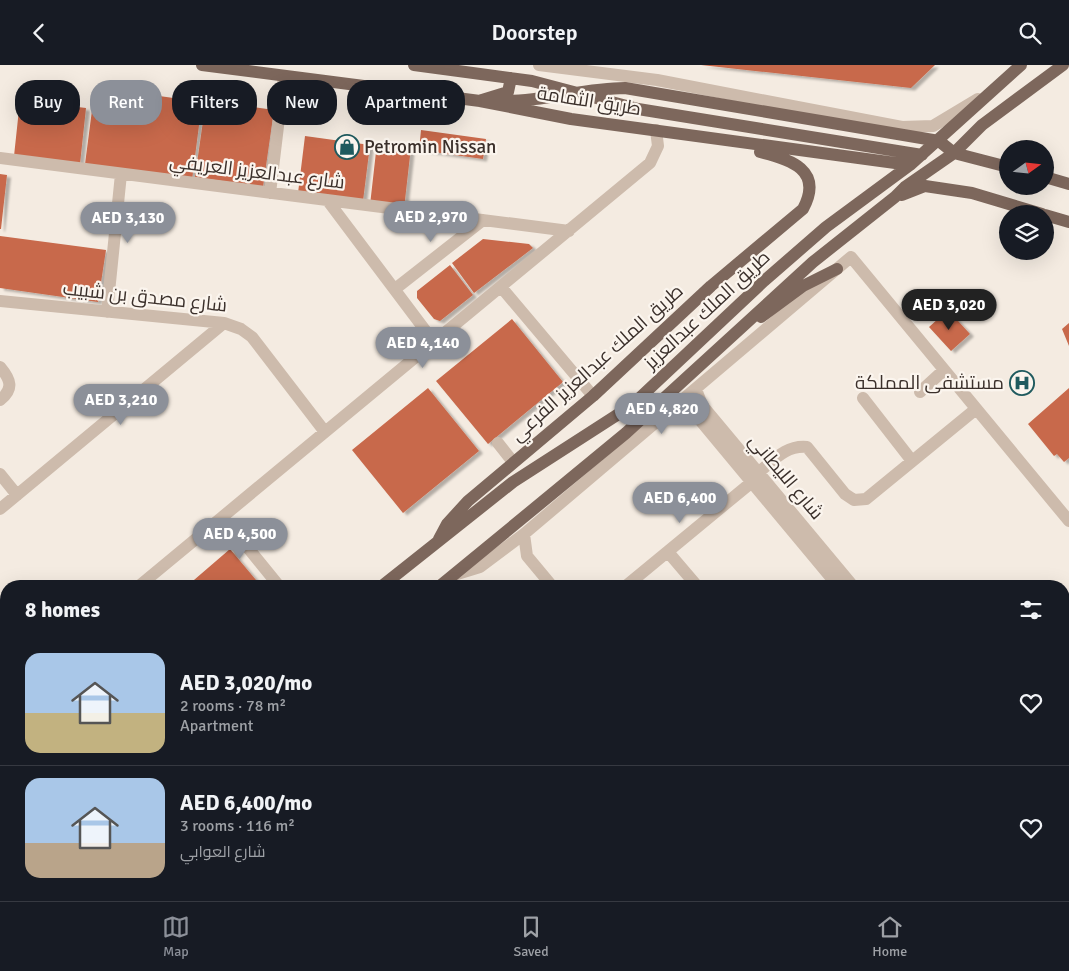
<!DOCTYPE html>
<meta charset="utf-8">
<style>
body{margin:0;font-family:Signika,Cairo,sans-serif;background:#20242c;color:#f1f3f6;height:100vh;display:flex;flex-direction:column;font-size:19px;white-space:nowrap}
*{box-sizing:border-box;margin:0}
p{font-size:16px;color:#9ea1a6}
.icon{flex:none;width:28px;height:28px;fill:none;stroke:currentColor;stroke-width:2;stroke-linecap:round;stroke-linejoin:round}
.map{position:relative;flex:1;overflow:hidden}
.side{position:absolute;left:0px;top:515px;width:1070px;height:321px;display:flex;flex-direction:column;background:#171b24;border-radius:20px 20px 0 0;box-shadow:0 5px 20px #0002}
.side>*{flex:none}
.guide{position:absolute;left:15px;top:15px;width:500px;height:45px;display:flex;gap:10px}
.needle{width:32px;rotate:75deg}
.fabs{position:absolute;left:999px;top:75px;display:grid;gap:10px}
.fabs a{display:grid;place-items:center;width:55px;height:55px;border-radius:50%;background:#171b24;box-shadow:0 5px 20px #0002;font-size:25px}
.price{position:absolute;translate:-50% -42px;padding:0 11px;border-radius:18px;background:#8c9099;color:#fff;font-size:16px;line-height:32px;filter:drop-shadow(0 1px 2px #0008)}
.price::after{content:'';position:absolute;left:50%;top:30px;width:15px;height:11px;margin-left:-8px;background:inherit;clip-path:polygon(0 0,100% 0,50% 100%)}
.price.selected{background:#222;color:#fff}
ul{padding:0;list-style:none}
li{display:flex;align-items:center;gap:15px;height:125px;padding:0 25px}
li+li{border-top:1px solid #363941}
li span{display:grid;place-items:center;flex:none;width:140px;height:100px;border-radius:15px;color:#555}
li>.icon{margin-inline-start:auto}
span .icon{width:60px;height:60px;fill:#fffc;stroke-width:1}
li b{font-size:21px}
h2{display:flex;justify-content:space-between;align-items:center;height:60px;padding:0 25px;font-size:21px}
.tag{padding:0 18px;border-radius:20px;background:#171b24;box-shadow:0 5px 20px #0002;font-size:18px;line-height:45px}
.tag.selected{background:#8c9099;color:#fff}
header{display:flex;justify-content:space-between;align-items:center;height:65px;padding:0 25px;background:#171b24;font-size:22px;font-weight:600}
.dock{display:flex;justify-content:space-around;align-items:center;height:70px;border-top:1px solid #363941;background:#171b24;font-size:14px;color:#9ea1a6}
.dock a{display:grid;justify-items:center;gap:2px}
.dock .selected{color:#8c9099}
.map>svg:first-child{display:block}
.building{fill:#c8694b;filter:url(#shadow)}
.lines{fill:none;stroke-linecap:round;stroke-linejoin:round}
.minor{stroke:#cdbbac;stroke-width:12}
.major{stroke:#7d675c;stroke-width:12}
.labels{text-anchor:middle;dominant-baseline:central;stroke-width:4.5;stroke-linejoin:round;paint-order:stroke}
.street-label{font-size:19px;fill:#3b302b;stroke:#fbf5ee}
.poi-label{font-size:19px;fill:#3b302b;stroke:#fbf5ee;text-anchor:start}
</style>
<header><svg class="icon" aria-label="back" viewBox="0 0 24 24"><path d="M15 5l-7 7 7 7"/></svg>Doorstep<svg class="icon" aria-label="search" viewBox="0 0 24 24"><circle cx="10" cy="10" r="6"/><path d="M15 15l6 6"/></svg></header>
<div class="map">
<svg width="1069" height="836" viewBox="0 0 1069 836">
<defs>
<filter id="shadow"><feDropShadow dx="4" dy="2.5" stdDeviation="1" flood-color="#0004"/></filter>
</defs>
<rect width="100%" height="100%" fill="#f4ebe1"/>
<!-- building -->
<path class="building" d="M701,0H935L911,23Z
M95,22L202,37L192,115L85,99Z
M20,35L86,43L80,99L14,91Z
M206,35L274,45L263,122L195,112Z
M421,65L486,74L483,94L419,85Z
M305,71L370,80L363,136L298,128Z
M377,78L411,82L404,144L370,140Z
M0,109L7,110L1,164H0Z
M0,171L106,185L98,237L0,223Z
M483,174L529,179L533,183L474,228L452,198Z
M450,200L473,230L440,256L434,254L417,233V226Z
M948,245L970,269L951,286L929,262Z
M512,254L563,317L488,379L436,316Z
M1069,258V281L1062,264Z
M428,323L479,386L403,448L352,385Z
M1069,323V393L1064,397L1057,389L1054,391L1028,359Z
M230,484L261,521H187Z
M0,734L6,742V746L0,752Z
M6,763V785L0,778V769Z"/>
<g class="lines">
<!-- minor -->
<path class="minor" d="M539,0L657,15L902,62L933,61L978,34
M0,93L569,166
M270,128L284,11
M328,136L434,277
M501,222L593,331
M395,224L483,155
M0,236L224,258L241,264L252,272L325,367
M107,247L121,109
M0,302C11,315 14,324 0,335
M696,324L702,340L853,521
M920,327L944,305
M863,333L912,396
M673,343L687,345L699,354L838,521
M498,378L513,397
M758,408C774,395 786,380 807,382L845,429L854,435L866,434L976,344
M0,409L17,430
M0,444L224,258
M223,452L279,521
M524,469L527,491L552,521
M668,487L697,521
M454,510L480,502L524,469L851,192L1069,456
M139,521L650,98L658,81L656,65
M626,521L752,417
M1064,567L1069,563
M1064,589L1069,595
M0,636L6,631
M0,697L6,704
M1064,774L1069,780
M1064,794L1069,800
M1064,828L1069,834
M78,830L83,836
M327,830L332,836
M413,830L418,836
M534,830L539,836
M659,830L664,836
M809,830L814,836
M960,830L965,836
M247,836L255,830
M919,836L926,830
M989,836L996,830"/>
<!-- major -->
<path class="major" d="M202,0L480,36L571,54L910,100
M414,0L532,16L638,44L922,90
M482,35L508,27L511,13
M507,36C547,36 585,23 625,23L939,76L954,88L1008,102
M1045,112L1069,119
M902,130L925,121L972,128L1042,149
M1045,150L1069,157
M761,252L803,221L837,204
M439,474L447,459L468,436L593,331L711,221L803,144C824,105 790,94 760,87
M382,521L513,417L631,341L764,216L826,162L910,100L1021,0
M440,521L626,368L813,197L895,132L905,122L954,88L982,60L1063,0
M0,814L6,809
M0,835L6,830
M62,836L69,830"/>
</g>
<!-- icons -->
<defs>
<symbol id="shop-ring" viewBox="-11 -11 22 22"><circle r="9.5" fill="#fbf5ee" stroke="#1f5a5e" stroke-width="1.5"/><path d="M-5-2.5h2.3a2.7 3.5 0 0 1 5.4 0H5L5.5 6h-11ZM-1.5-2.5h3a1.5 2.3 0 0 0-3 0Z" fill="#1f5a5e"/></symbol>
<symbol id="hospital-ring" viewBox="-11 -11 22 22"><circle r="9.5" fill="#fbf5ee" stroke="#1f5a5e" stroke-width="1.5"/><path d="M-5-5h3v3.5h4V-5h3V5h-3V1.5h-4V5h-3Z" fill="#1f5a5e"/></symbol>
</defs>
<g fill-rule="evenodd">
<use href="#shop-ring" x="333" y="68" width="28" height="28"/>
<use href="#hospital-ring" x="1008" y="304" width="28" height="28"/>
</g>
<g class="labels">
<!-- street labels -->
<g class="street-label">
<text transform="translate(589 36) rotate(9)">طريق الثمامة</text>
<text transform="translate(257 107) rotate(7)">شارع عبدالعزيز العريفي</text>
<text transform="translate(145 232) rotate(6)">شارع مصدق بن شبيب</text>
<text transform="translate(707 245) rotate(-43)">طريق الملك عبدالعزيز</text>
<text transform="translate(597 298) rotate(-42)">طريق الملك عبدالعزيز الفرعي</text>
<text transform="translate(786 412) rotate(50)">شارع الليطاني</text>
</g>
<!-- poi labels -->
<g class="poi-label">
<text x="364" y="82">Petromin Nissan</text>
<text x="1004" y="318" text-anchor="end">مستشفى المملكة</text>
</g>
</g>
</svg>
<div class="fabs">
<a><svg class="needle" viewBox="-14 -14 28 28"><path d="M0-13l5 13h-10z" fill="#e53935"/><path d="M0 13l5-13h-10z" fill="#9ea1a6"/></svg></a>
<a><svg class="icon" aria-label="layers" viewBox="0 0 24 24"><path d="M12 4l9 5-9 5-9-5zM3 14l9 5 9-5"/></svg></a>
</div>
<b class="price" style="left:431px;top:178px">AED 2,970</b>
<b class="price" style="left:128px;top:179px">AED 3,130</b>
<b class="price selected" style="left:949px;top:266px">AED 3,020</b>
<b class="price" style="left:423px;top:304px">AED 4,140</b>
<b class="price" style="left:121px;top:361px">AED 3,210</b>
<b class="price" style="left:662px;top:370px">AED 4,820</b>
<b class="price" style="left:680px;top:459px">AED 6,400</b>
<b class="price" style="left:240px;top:495px">AED 4,500</b>
<div class="guide">
<a class="tag">Buy</a>
<a class="tag selected">Rent</a>
<a class="tag">Filters</a>
<a class="tag">New</a>
<a class="tag">Apartment</a>
</div>
<section class="side">
<h2>8 homes<svg class="icon" aria-label="filters" viewBox="0 0 24 24"><path d="M4 7h16M4 17h16"/><circle cx="9" cy="7" r="2"/><circle cx="15" cy="17" r="2"/></svg></h2>
<ul>
<li><span style="background:linear-gradient(#a9c7e8 60%,#c2b280 0)"><svg class="icon" aria-label="home" viewBox="0 0 24 24"><path d="M3 11l9-7 9 7M6 9v11h12V9"/></svg></span><div><b>AED 3,020/mo</b><p>2 rooms · 78 m²</p><p>Apartment</p></div><svg class="icon" aria-label="heart" viewBox="0 0 24 24"><path d="M12 20l-8-8c-3-5 5-10 8-4 3-6 11-1 8 4z"/></svg></li>
<li><span style="background:linear-gradient(#a9c7e8 65%,#b9a48a 0)"><svg class="icon" aria-label="home" viewBox="0 0 24 24"><path d="M3 11l9-7 9 7M6 9v11h12V9"/></svg></span><div><b>AED 6,400/mo</b><p>3 rooms · 116 m²</p><p>شارع العوابي</p></div><svg class="icon" aria-label="heart" viewBox="0 0 24 24"><path d="M12 20l-8-8c-3-5 5-10 8-4 3-6 11-1 8 4z"/></svg></li>
</ul>
</section>
</div>
<nav class="dock">
<a class="selected"><svg class="icon" aria-label="map" viewBox="0 0 24 24"><path d="M3 6l6-2 6 2 6-2v14l-6 2-6-2-6 2zM9 4v14M15 6v14"/></svg>Map</a>
<a><svg class="icon" aria-label="saved" viewBox="0 0 24 24"><path d="M7 4h10v16l-5-4-5 4z"/></svg>Saved</a>
<a><svg class="icon" aria-label="home" viewBox="0 0 24 24"><path d="M3 11l9-7 9 7M6 9v11h12V9"/></svg>Home</a>
</nav>
